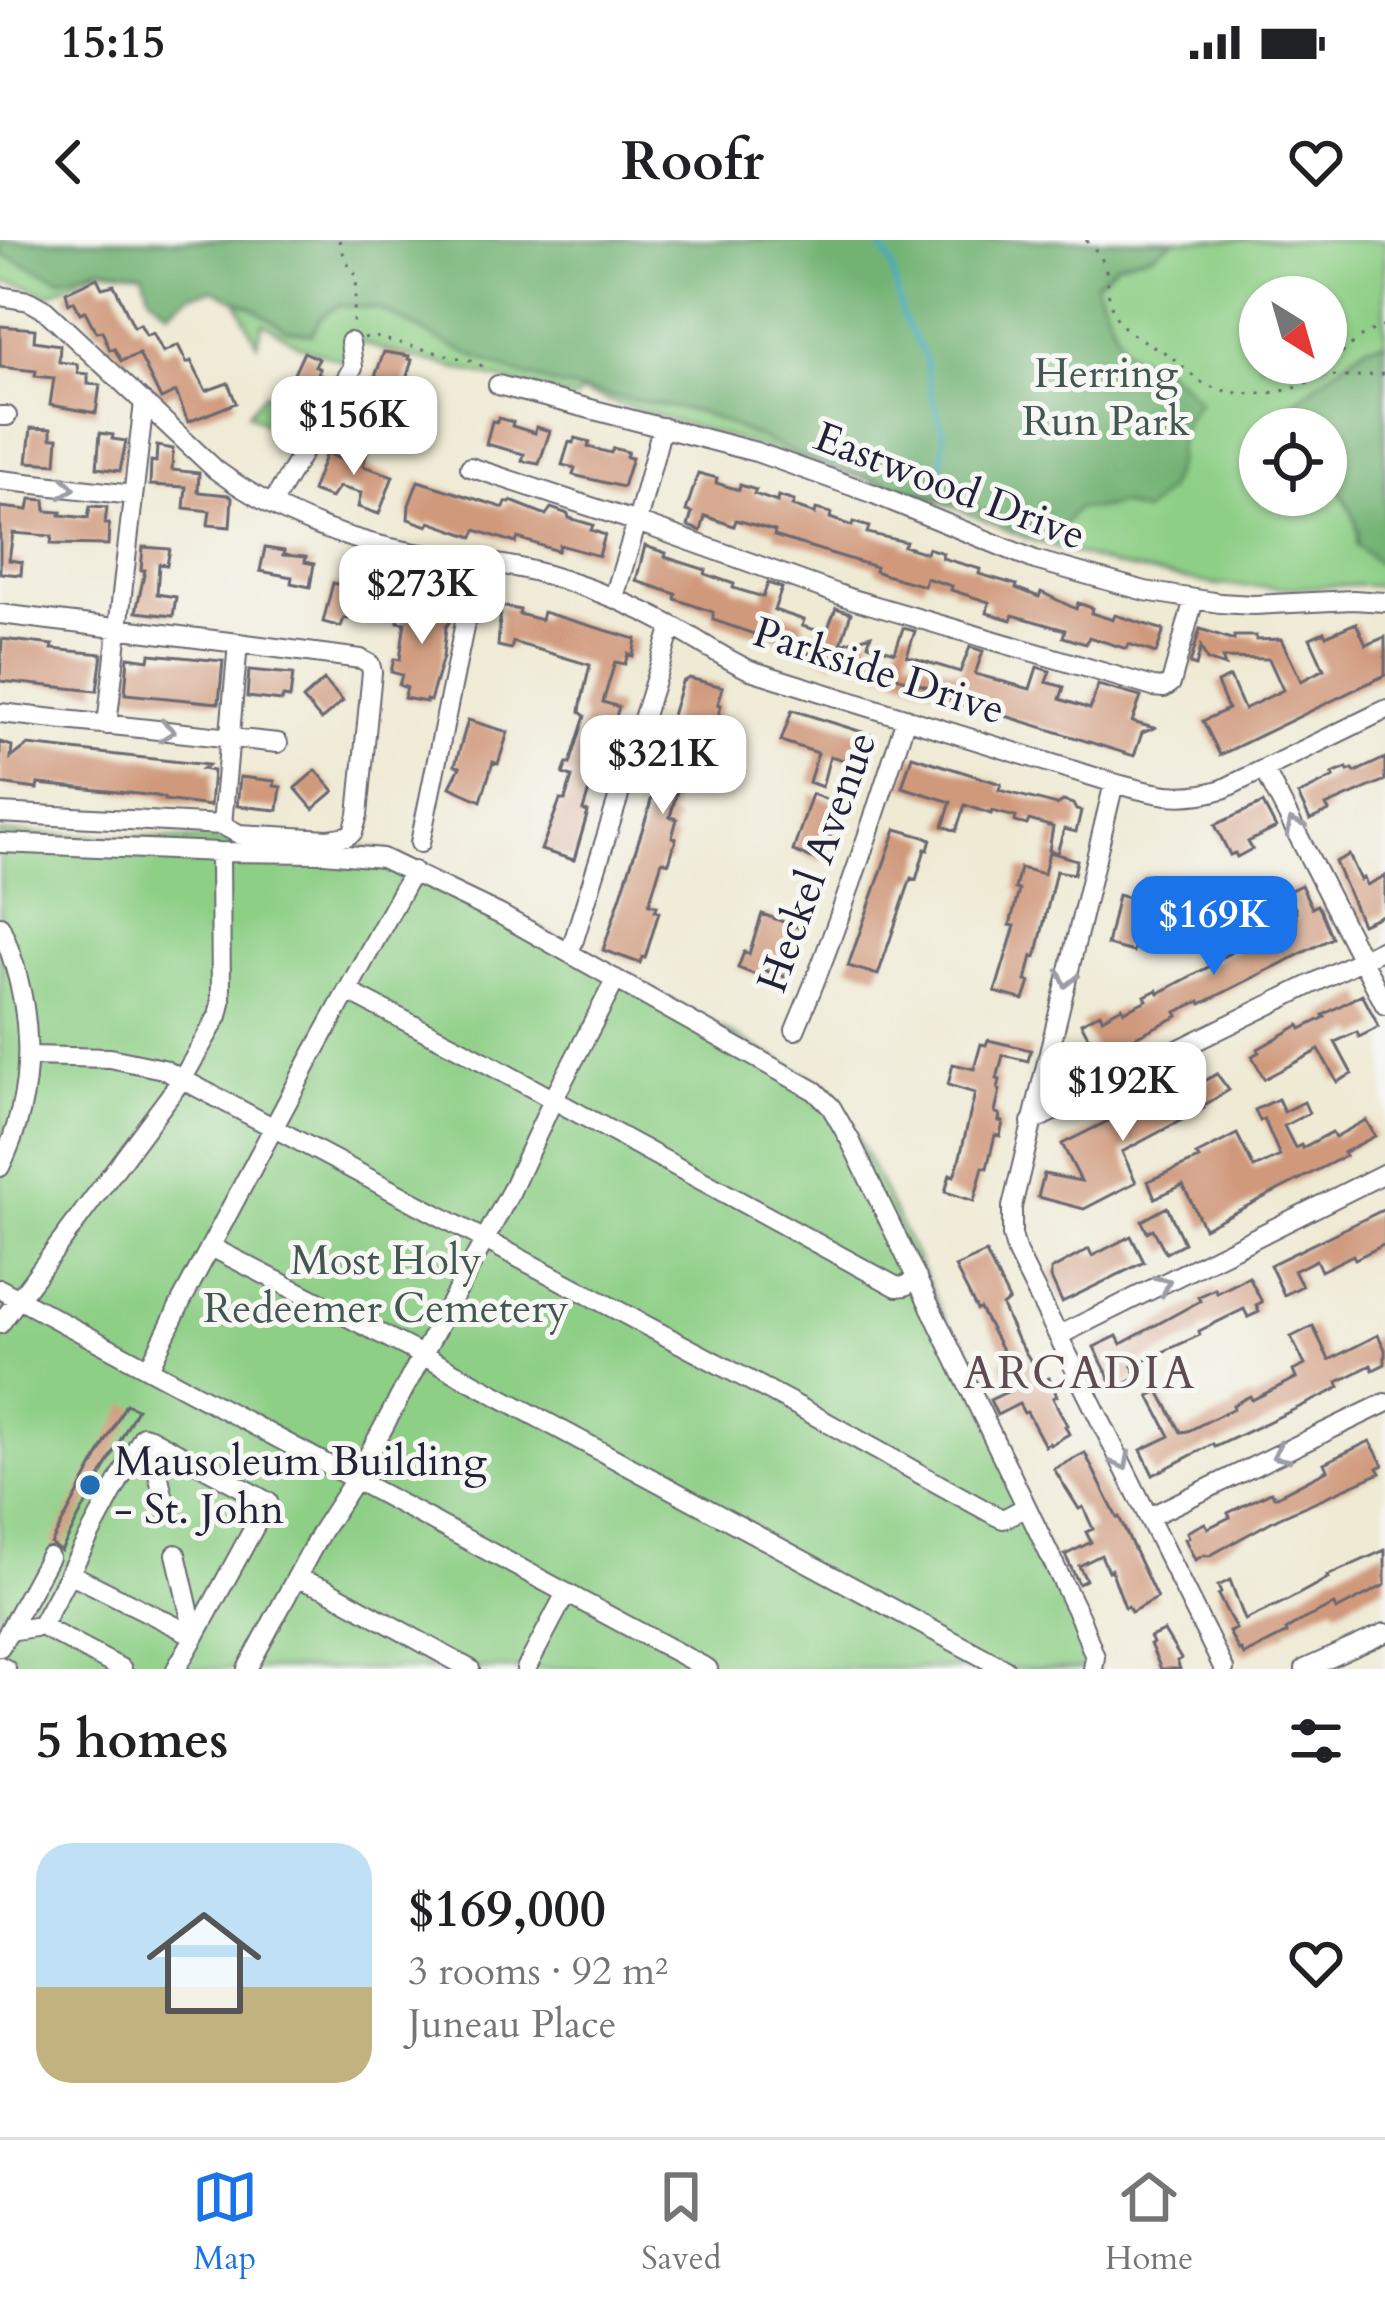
<!DOCTYPE html>
<meta charset="utf-8">
<style>
body{margin:0;font-family:Cardo,serif;background:#f2f2f2;color:#202124;height:100vh;display:flex;flex-direction:column;font-size:45px;white-space:nowrap}
*{box-sizing:border-box;margin:0}
p{font-size:39px;color:#757577}
.icon{flex:none;width:66px;height:66px;fill:none;stroke:currentColor;stroke-width:2;stroke-linecap:round;stroke-linejoin:round}
.map{position:relative;height:1429px;overflow:hidden}
.panel{display:flex;flex-direction:column;background:#fff;flex:1}
.panel>*{flex:none}
.needle{width:78px;rotate:143deg}
.controls{position:absolute;left:1239px;top:36px;display:grid;gap:24px}
.controls a{display:grid;place-items:center;width:108px;height:108px;border-radius:50%;background:#fff;box-shadow:0 3px 9px #0004;font-size:60px}
.price{position:absolute;translate:-50% -102px;padding:0 27px;border-radius:24px;background:#fff;color:#222;font-size:39px;line-height:78px;filter:drop-shadow(0 3px 6px #0008)}
.price::after{content:'';position:absolute;left:50%;top:72px;width:36px;height:27px;margin-left:-18px;background:inherit;clip-path:polygon(0 0,100% 0,50% 100%)}
.price.current{background:#1a73e8;color:#fff}
ul{padding:0;list-style:none}
li{display:flex;align-items:center;gap:36px;height:300px;padding:0 36px}
li span{display:grid;place-items:center;flex:none;width:336px;height:240px;border-radius:36px;color:#555}
li>.icon{margin-inline-start:auto}
span .icon{width:144px;height:144px;fill:#fffc;stroke-width:1}
li b{font-size:51px}
h2{display:flex;justify-content:space-between;align-items:center;height:144px;padding:0 36px;font-size:51px}
.status{display:flex;justify-content:space-between;align-items:center;height:84px;padding:0 60px;background:#fff;direction:ltr}
.status svg{height:33px;fill:currentColor}
header{display:flex;justify-content:space-between;align-items:center;height:156px;padding:0 36px;background:#fff;font-size:54px;font-weight:700}
.menu{display:flex;justify-content:space-around;align-items:center;height:168px;border-top:3px solid #e0e0e0;background:#fff;font-size:33px;color:#757577}
.menu a{display:grid;justify-items:center;gap:6px}
.menu .current{color:#1a73e8}
.map>svg:first-child{display:block}
.green{fill:#8ecf86;stroke:#587860;stroke-width:3;fill-rule:evenodd}
.forest{fill:#72b273;stroke:#4a6a57;stroke-width:3}
.lines{fill:none;stroke-linecap:round;stroke-linejoin:round}
.stream{stroke:#43aac3;stroke-width:4.5}
.building{fill:#d0997b}
.minor-casing{stroke:#6a6871;stroke-width:22}
.path{stroke:#6a6871;stroke-width:3;stroke-dasharray:3 9;stroke-linecap:butt}
.minor{stroke:#fff;stroke-width:18}
.oneway{stroke:#9c9ca7}
.poi-dot{fill:#1f6fb2;stroke:#f6f6f2;stroke-width:4.5}
.labels{text-anchor:middle;dominant-baseline:central;stroke-width:10;stroke-linejoin:round;paint-order:stroke}
.park-label{font-size:42px;fill:#425652;stroke:#f6f6f2}
.street-label{font-size:42px;fill:#22223b;stroke:#f6f6f2}
.poi-label{font-size:42px;fill:#22223b;stroke:#f6f6f2;text-anchor:start}
.neighbourhood-label{font-size:45px;letter-spacing:3px;fill:#5f4c51;stroke:#f6f6f2}
</style>
<div class="status"><b>15:15</b><svg viewBox="0 0 49 12"><path d="M0 12V9h3v3zM5 12V6h3v6zM10 12V3h3v9zM15 12V0h3v12zM26 1h20v11H26zM47 4h2v5h-2z"/></svg></div>
<header><svg class="icon" aria-label="back" viewBox="0 0 24 24"><path d="M15 5l-7 7 7 7"/></svg>Roofr<svg class="icon" aria-label="heart" viewBox="0 0 24 24"><path d="M12 20l-8-8c-3-5 5-10 8-4 3-6 11-1 8 4z"/></svg></header>
<div class="map">
<svg width="1385" height="1429" viewBox="0 0 1385 1429">
<rect width="100%" height="100%" fill="#f6f6f2"/>
<filter id="ink" filterUnits="userSpaceOnUse"><feTurbulence type="fractalNoise" baseFrequency=".00833" numOctaves="2"/><feDisplacementMap in="SourceGraphic" scale="24" xChannelSelector="R" yChannelSelector="G"/><feConvolveMatrix kernelMatrix="1 2 1 2 8 2 1 2 1" color-interpolation-filters="sRGB"/></filter>
<filter id="wash" filterUnits="userSpaceOnUse"><feTurbulence type="fractalNoise" baseFrequency=".004" numOctaves="4" result="noise"/><feDisplacementMap in="SourceGraphic" scale="48" xChannelSelector="R" yChannelSelector="G"/><feGaussianBlur stdDeviation="2.7" result="paint"/><feColorMatrix in="noise" values="0 0 0 0 0 0 0 0 0 0 0 0 0 0 0 0 0 1.4 0 .05"/><feComposite in="paint" operator="in"/></filter>
<g filter="url(#wash)">
<rect width="100%" height="100%" fill="#efead4"/>
<!-- green -->
<path class="green" d="M0,0H157L48,55L27,46L0,40Z
M183,0H1385V347L1356,345L1291,348L1217,345L1115,326L1027,298L946,264L580,152L576,159L377,108L355,100L347,123L299,105L263,83L257,104L234,55ZM1260,57H1326V123H1260ZM1260,189H1326V255H1260Z
M265,153L311,181L293,210L278,201L281,195L248,173Z
M0,593L343,605L385,611L440,635L827,846L839,860L925,1035L1098,1429H0Z"/>
<!-- forest -->
<path class="forest" d="M0,0H1175L1152,14L1118,23L1095,43L1123,108L1135,117L1155,122L1182,143L1199,161L1185,182L1179,200L1177,223L1167,250L1144,272L1119,264L1096,269L1077,268L1053,297L1029,292L969,266L820,224L702,173L559,146L513,132L459,110L379,69L339,65L320,78L312,94L286,90L257,70L213,50L190,55L168,71L150,56L143,33L97,28L61,39L3,15Z
M1385,102V323L1377,322L1356,305C1363,278 1343,263 1335,239C1329,221 1326,207 1326,189H1308L1305,183L1290,174L1292,163L1366,106Z"/>
<g class="lines">
<!-- stream -->
<path class="stream" d="M876,0L892,25L902,76L924,115L931,152L944,195L942,233"/>
</g>
<g id="blocks">
<!-- building -->
<path class="building" d="M97,38L102,48L114,45L134,87L140,84L146,95L153,93L163,112L178,105L187,123L191,121L206,151L228,143L236,163L188,182L176,152L161,159L139,114L121,121L114,108L110,110L102,91L96,92L85,71L80,73L74,61L69,64L66,52Z
M0,86L35,89L34,101L60,105L59,122L77,124L78,133L88,134V144L100,145L96,173L50,165L54,138L35,136L36,131L0,127Z
M304,112L319,119L315,126L320,129L318,133L328,139L321,153L292,138Z
M384,112L409,116L408,119L412,120L405,143L411,145L408,158L393,157L387,180L374,177L375,175L363,170Z
M498,178L513,182L512,186L535,193L536,187L550,191L539,224L522,221L524,214L486,204L492,181L497,182Z
M31,188L51,189V198H58L56,224L27,222Z
M100,193L113,195L112,199L126,201L120,231L97,228Z
M357,198L370,202L363,226L393,236L379,274L358,267L361,253L339,247L331,258L312,251L326,213L349,223Z
M575,198L590,202L588,207L611,213L613,208L628,212L626,217L632,218L623,247L573,235L575,228L562,225L569,202L573,203Z
M157,206L173,209L172,230L199,233L198,252L228,255L232,258L230,287L208,285L210,271L184,268L186,247L150,245L151,221L156,222Z
M698,233L717,238L716,243L739,250L740,245L756,250L754,254L777,262L778,256L794,261L792,266L815,274L816,269L831,273L830,278L852,286L853,282L869,287L867,293L906,302L904,306L926,313L928,308L943,313L942,318L980,329L979,334L1017,345L1016,348L1039,357L1041,352L1076,369L1078,363L1092,368L1091,373L1113,380L1115,375L1164,390L1156,413L1129,404L1127,409L1089,397L1086,404L1063,397L1065,390L1013,375L1011,380L987,373L989,362L951,350L952,346L926,338L924,346L886,335L875,331L876,327L774,296L775,291L751,284L736,280L734,286L705,276L701,291L688,286L692,273L686,271Z
M418,241L504,268L506,262L510,263L511,261L546,275L551,268L568,274L569,278L593,285L591,290L605,295L599,316L560,305L558,311L518,298L516,303L476,290L473,297L430,282L428,286L408,279L409,265Z
M30,259L45,260L46,271L61,272L60,275L88,278L90,266L107,267L105,284H109L108,305L51,304L52,296L13,293L9,320L22,322L21,335L0,333V267L28,270Z
M645,306L666,313L665,317L706,330L705,334L734,344L733,348L763,357L768,343L782,348L774,370L804,380L802,386L826,393L836,368L851,373L841,404L871,395L868,404L895,412L903,388L915,391L907,416L960,432L970,407L983,411L975,434L1030,449L1037,427L1050,431L1046,442L1064,447L1060,459L1090,469L1098,445L1141,457L1132,482L1154,488L1142,493L1134,516L951,459L953,455L837,418L836,423L791,408L793,403L764,394L763,397L713,380V372L675,359L676,354L636,341Z
M143,307L170,309L167,325L159,324L157,354L176,357L173,376L136,372L145,330H141Z
M265,308L284,311L283,315L306,317L305,322L314,324L310,347L291,343L292,337L260,331Z
M333,343L350,348L348,352L354,354L348,379L344,378L341,387L323,382Z
M401,361L432,364L433,361L452,363L450,381L446,387L443,417L430,461L426,460V462L404,458L407,448L399,445L402,435L391,432L394,419L400,420L403,396L405,383L398,382Z
M501,366L520,370L519,374L541,380L543,372L636,399L633,416L628,414L625,424L615,422L603,462L619,467L614,483L610,482L583,570L588,572L574,620L541,610L560,560H565L572,537L563,534L567,523L570,524L585,476L580,472L581,464L590,425L513,402L511,409L498,406Z
M1356,383L1366,405L1385,397V435L1220,515L1203,481L1228,469L1217,443L1230,437L1244,469L1283,450L1269,419L1222,418L1225,426L1207,420L1201,407L1196,426L1190,424L1200,389L1234,400V396H1256V400L1281,399L1301,441L1324,429L1310,398L1324,392L1326,396Z
M2,399L53,405L52,409L102,414L97,451L0,441Z
M150,414L223,421L219,463L125,454L128,417L149,420Z
M249,430L293,434L290,458L283,457L282,461L247,457Z
M689,438L723,447L718,464L721,465L718,477L730,480L726,492L709,487L700,516L696,514L693,524L689,522L683,545L680,544L677,551L670,577L677,579L672,597L676,599L669,623L662,621L649,664L657,666L655,671L659,672L645,718L642,717L640,723L603,710L648,572L655,544L652,543L682,442Z
M324,440L343,461L321,480L303,459Z
M792,470L875,496L865,526L830,516L822,547L809,542L818,513L781,501Z
M468,480L508,492L498,524L493,522L481,561L450,547L460,527L455,525Z
M0,502L12,506L11,518L28,505L208,525L202,529L213,531L210,566L164,560V558L157,556L38,544L37,549L0,544Z
M912,516L1001,544L999,550L1057,565L1063,561L1073,564L1076,570L1081,571L1076,592L1064,589L1057,613L1049,610L1053,587L1029,580L1027,585L1015,582L1016,577L992,571L991,574L965,565L956,591L943,586L951,562L902,547Z
M1385,518V540L1326,566L1329,571L1310,580L1298,555L1334,537L1332,534L1347,528L1348,531L1353,529L1355,532Z
M316,530L334,551L313,569L295,548Z
M240,537L275,541L274,546L281,547L278,570L237,566Z
M812,554L842,565L821,621L793,611Z
M1263,563L1276,588L1248,602L1252,609L1237,617L1235,613L1230,615L1215,585Z
M896,589L931,599L928,610L925,609L916,640L911,638L878,735L848,726Z
M1049,612L1077,620L1074,634L1056,631L1036,717L1032,716L1026,741L1030,742L1024,760L995,752L1015,686L1010,685L1019,650L1015,649L1020,628L1044,634Z
M1349,615L1361,640L1364,638L1367,645L1385,636V674L1362,684L1335,622Z
M1143,635L1172,643L1169,659L1155,656L1149,682L1141,680L1133,712L1107,705L1118,655L1136,660Z
M1301,645L1312,668L1317,665L1320,669L1332,698L1201,764L1200,761L1176,772L1178,776L1098,815L1081,783L1100,773L1102,778L1122,767L1124,771L1147,760L1145,756L1157,750L1159,753L1210,726L1208,724L1296,680V670L1287,652Z
M762,674L800,688L793,710L783,707L778,721L790,726L785,737L764,730L761,737L738,728L744,712L749,714Z
M1362,754L1379,787L1359,797L1357,792L1335,802L1352,834L1337,842L1319,810L1264,839L1252,816L1259,812L1258,809L1299,785L1301,789L1325,777L1323,775Z
M988,800L1031,810L1028,821L1003,815L997,839L1000,840L998,849L1000,850L995,872L1000,875L999,881L1003,882L1000,896L995,895L987,928L983,927L974,961L945,952L950,934L954,936L959,921L975,853L948,845L953,824L974,829L981,804L986,805Z
M1217,834L1229,850L1203,866L1204,868L1122,912L1136,942L1084,969L1038,957L1044,934L1081,941L1062,904L1110,880L1109,878L1190,840L1194,846Z
M1278,859L1284,872L1304,862L1309,873L1284,886L1295,908L1301,905L1302,908L1332,892L1335,897L1366,880L1375,896L1343,913L1345,916L1204,988L1183,945L1155,958L1148,941L1199,919L1196,915L1237,894L1254,928L1280,916L1264,879L1260,881L1255,870Z
M1167,967L1184,1003L1166,1013L1153,989L1147,992L1142,981Z
M1385,969V1004L1355,1019L1353,1015L1321,1031L1316,1020L1294,1031L1302,1046L1284,1055L1270,1025Z
M1131,996L1144,1022L1062,1062L1051,1038V1030L1089,1009L1092,1016Z
M986,1013L1009,1060L1002,1066L1016,1097L1043,1141L1049,1138L1057,1156L1053,1158L1067,1185L1065,1186L1069,1194L1050,1205L1049,1203L1045,1206L1027,1172L1024,1173L1019,1164L997,1175L990,1160L1013,1149L999,1122L1007,1119L980,1069L977,1070L955,1027Z
M1249,1037L1262,1062L1256,1065L1259,1072L1248,1077L1244,1069L1199,1091L1200,1095L1132,1126L1138,1137L1115,1149L1094,1107L1117,1096L1121,1104L1200,1061L1198,1057L1215,1049L1217,1053Z
M1313,1086L1329,1120L1378,1095L1385,1109V1124L1373,1130L1371,1125L1338,1142L1340,1147L1327,1154L1215,1207L1213,1204L1153,1235L1141,1210L1170,1196L1149,1156L1159,1151L1181,1192L1188,1191L1234,1168L1233,1165L1250,1156L1252,1160L1296,1138L1293,1131L1305,1125L1291,1097Z
M126,1164L137,1169L61,1311L51,1304Z
M1370,1201L1383,1225L1377,1228L1380,1233L1278,1278L1209,1316L1204,1315L1195,1320L1185,1299L1189,1297L1187,1292L1205,1283L1208,1288L1230,1277L1228,1273L1271,1252L1274,1256H1277L1327,1230L1324,1223Z
M1085,1213L1117,1278L1119,1277L1157,1358L1131,1372L1128,1366L1125,1367L1111,1329L1108,1331L1101,1315L1079,1326L1086,1340L1079,1344L1065,1315L1091,1302L1086,1292L1093,1289L1083,1267L1079,1269L1054,1229Z
M1385,1310V1345L1336,1370L1334,1365L1304,1379L1286,1390L1287,1393L1244,1415L1241,1410L1239,1411L1229,1392L1236,1389L1218,1355L1221,1353L1218,1346L1230,1340L1245,1380L1288,1360L1328,1338L1327,1336Z
M1164,1391L1181,1419L1177,1421L1180,1429H1161L1150,1404L1153,1403L1150,1397Z"/>
</g>
</g>
<g filter="url(#ink)">
<use href="#blocks" fill-opacity="0" stroke="#6a6871" stroke-width="3"/>
<g class="lines">
<defs>
<path id="minor" d="M0,56L29,61L45,70L216,230C280,277 356,305 435,316C478,321 519,325 561,339C599,351 635,366 670,385C697,399 721,417 750,430L1114,543C1155,554 1180,562 1223,549L1385,470
M498,145L756,212L874,254L1035,320L1145,351L1220,363L1253,365L1353,360L1385,362
M0,176H7
M470,227L637,282L852,359L1153,447L1164,448L1171,443L1194,359
M0,240L133,255
M272,264L353,127L350,102
M614,357L637,282L662,187
M0,374L238,403L222,585L0,573
M0,473L278,503
M107,485L144,162
M1264,529L1385,765
M1114,543L1012,967V995L1017,1013L1224,1429
M222,585L239,594L328,599L347,596L353,592L358,575L372,432L370,424L361,419L238,403
M0,603L220,612L324,613L382,618L501,675L815,851L831,867L850,900L1080,1378L1095,1417L1093,1429
M420,603L478,319
M0,686C34,765 39,848 0,927
M573,703L672,386
M347,751L466,812L897,1047L905,1046L917,1038
M795,790C838,688 872,584 906,478
M29,816L110,818L163,829L792,1163L996,1276L1003,1279L1026,1267
M1031,882L1385,708
M211,1007L422,1115L1005,1429
M0,1049L708,1429
M0,1084L183,838L218,776L221,763L220,612
M1058,1096L1385,933
M149,1128L182,1060L309,821L413,631
M150,1198L166,1268
M1149,1277L1385,1163
M176,1314L195,1396L176,1429
M69,1333L195,1396L268,1262L150,1198
M296,1338L326,1349L470,1429
M41,1386L143,1196L150,1198
M9,1391L41,1386L122,1429
M0,1407L49,1317
M0,1426L6,1429
M247,1429L321,1292L356,1238L511,951L553,860L616,739
M526,1429L566,1353
M1305,1429L1385,1393"/>
</defs>
<!-- minor casing -->
<use href="#minor" class="minor-casing"/>
<!-- path -->
<path class="path" d="M339,0L345,19L357,37L353,83
M1086,0C1119,31 1100,45 1115,75C1125,95 1149,102 1167,114C1179,122 1190,135 1203,143C1231,158 1274,156 1303,145C1336,132 1344,97 1385,86
M364,98L371,96L479,123L485,131
M1321,135L1347,137L1385,134"/>
<!-- minor -->
<use href="#minor" class="minor"/>
</g>
<!-- one-way arrows -->
<defs><path id="oneway-chevron" d="M-2-3.5L2.5 0L-2 3.5" fill="none" stroke-width="1.6" stroke-linecap="round" stroke-linejoin="round" transform="scale(3)"/></defs>
<g class="oneway">
<use href="#oneway-chevron" transform="translate(67 248) rotate(6)"/>
<use href="#oneway-chevron" transform="translate(167 491) rotate(6)"/>
<use href="#oneway-chevron" transform="translate(1294 586) rotate(-117)"/>
<use href="#oneway-chevron" transform="translate(1067 739) rotate(104)"/>
<use href="#oneway-chevron" transform="translate(1163 1044) rotate(-27)"/>
<use href="#oneway-chevron" transform="translate(1280 1214) rotate(154)"/>
<use href="#oneway-chevron" transform="translate(1122 1222) rotate(63)"/>
</g>
</g>
<!-- markers -->
<circle class="poi-dot" cx="90" cy="1245" r="12"/>
<g class="labels">
<!-- park labels -->
<g class="park-label">
<text x="1106" y="133">Herring<tspan x="1106" dy="48">Run Park</tspan></text>
<text x="386" y="1020">Most Holy<tspan x="386" dy="48">Redeemer Cemetery</tspan></text>
</g>
<!-- street labels -->
<g class="street-label">
<text transform="translate(950 246) rotate(21)">Eastwood Drive</text>
<text transform="translate(879 431) rotate(18)">Parkside Drive</text>
<text transform="translate(817 622) rotate(-70)">Heckel Avenue</text>
</g>
<!-- poi labels -->
<g class="poi-label">
<text x="114" y="1221">Mausoleum Building<tspan x="114" dy="48">- St. John</tspan></text>
</g>
<!-- neighbourhood labels -->
<g class="neighbourhood-label">
<text x="1080" y="1133">ARCADIA</text>
</g>
</g>
</svg>
<div class="controls">
<a><svg class="needle" viewBox="-14 -14 28 28"><path d="M0-13l5 13h-10z" fill="#e53935"/><path d="M0 13l5-13h-10z" fill="#757577"/></svg></a>
<a><svg class="icon" aria-label="locate" viewBox="0 0 24 24"><circle cx="12" cy="12" r="6"/><path d="M12 2v4M12 18v4M2 12h4M18 12h4"/></svg></a>
</div>
<b class="price" style="left:354px;top:238px">$156K</b>
<b class="price" style="left:422px;top:407px">$273K</b>
<b class="price" style="left:663px;top:577px">$321K</b>
<b class="price current" style="left:1214px;top:738px">$169K</b>
<b class="price" style="left:1123px;top:904px">$192K</b>
</div>
<section class="panel">
<h2>5 homes<svg class="icon" aria-label="filters" viewBox="0 0 24 24"><path d="M4 7h16M4 17h16"/><circle cx="9" cy="7" r="2"/><circle cx="15" cy="17" r="2"/></svg></h2>
<ul>
<li><span style="background:linear-gradient(#bfe0f5 60%,#c2b280 0)"><svg class="icon" aria-label="home" viewBox="0 0 24 24"><path d="M3 11l9-7 9 7M6 9v11h12V9"/></svg></span><div><b>$169,000</b><p>3 rooms · 92 m²</p><p>Juneau Place</p></div><svg class="icon" aria-label="heart" viewBox="0 0 24 24"><path d="M12 20l-8-8c-3-5 5-10 8-4 3-6 11-1 8 4z"/></svg></li>
</ul>
</section>
<nav class="menu">
<a class="current"><svg class="icon" aria-label="map" viewBox="0 0 24 24"><path d="M3 6l6-2 6 2 6-2v14l-6 2-6-2-6 2zM9 4v14M15 6v14"/></svg>Map</a>
<a><svg class="icon" aria-label="saved" viewBox="0 0 24 24"><path d="M7 4h10v16l-5-4-5 4z"/></svg>Saved</a>
<a><svg class="icon" aria-label="home" viewBox="0 0 24 24"><path d="M3 11l9-7 9 7M6 9v11h12V9"/></svg>Home</a>
</nav>
